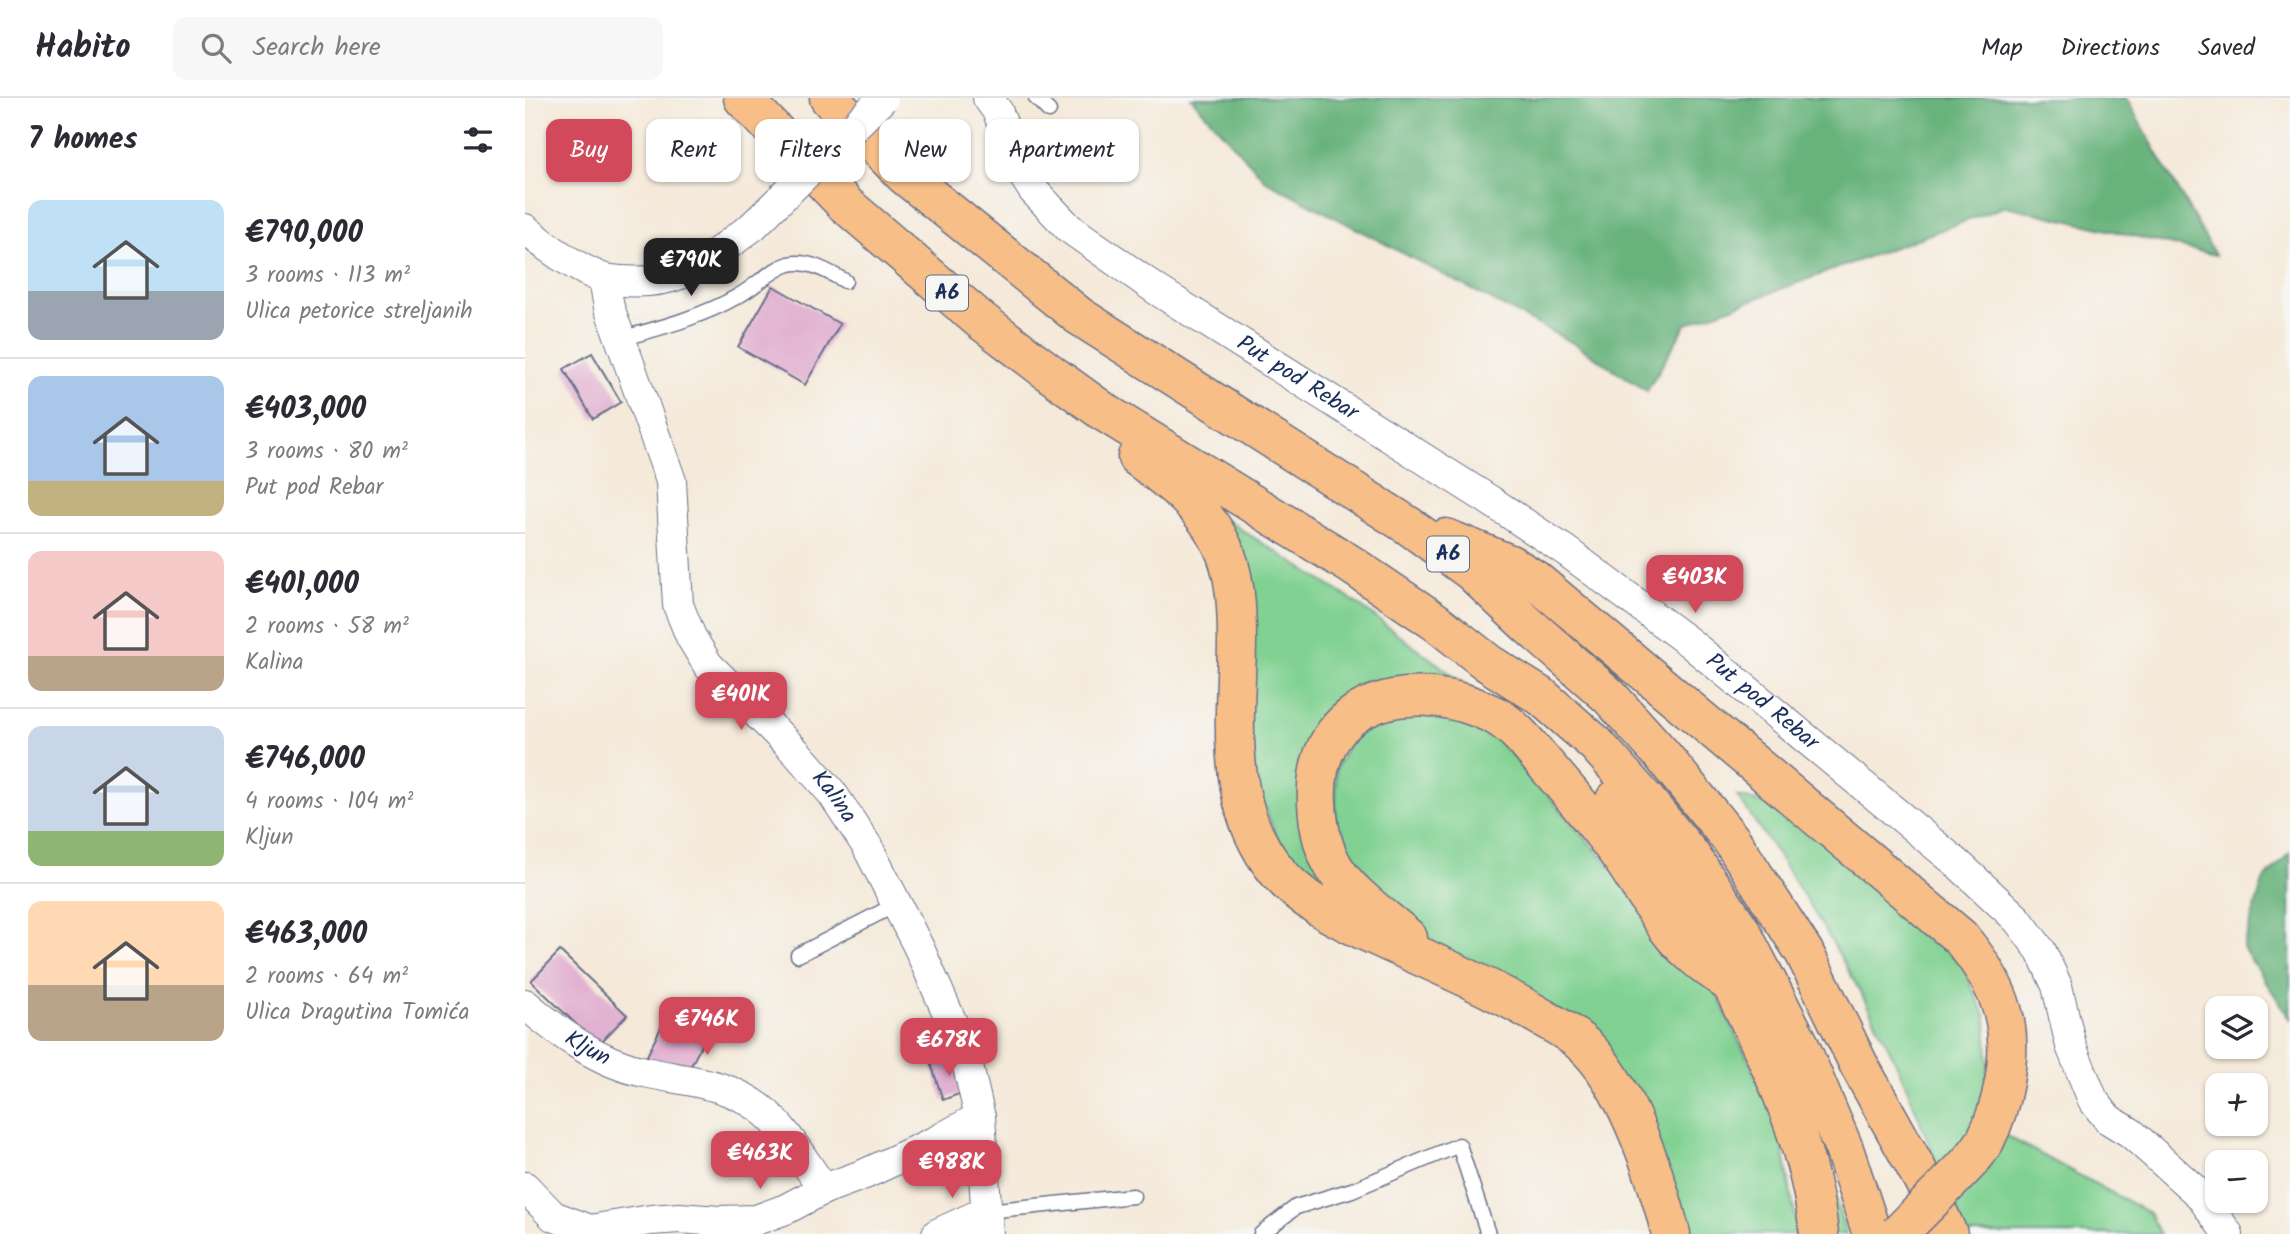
<!DOCTYPE html>
<meta charset="utf-8">
<style>
body{margin:0;font-family:Kalam,sans-serif;background:#f7f7f7;color:#2b2b33;height:100vh;display:flex;flex-direction:column;font-size:26px;white-space:nowrap}
*{box-sizing:border-box;margin:0}
p{font-size:23px;color:#7c7c81}
.icon{flex:none;width:38px;height:38px;fill:none;stroke:currentColor;stroke-width:2;stroke-linecap:round;stroke-linejoin:round}
.map{position:relative;flex:1;overflow:hidden}
.drawer{display:flex;flex-direction:column;background:#fff;width:525px}
.drawer>*{flex:none}
.hud{position:absolute;left:21px;top:21px;width:665px;height:63px;display:flex;gap:14px}
.buttons{position:absolute;left:1680px;top:898px;display:grid;gap:14px}
.buttons a{display:grid;place-items:center;width:63px;height:63px;border-radius:14px;background:#fff;box-shadow:0 2px 5px #0004;font-size:35px}
.price{position:absolute;translate:-50% -60px;padding:0 16px;border-radius:14px;background:#d1495b;color:#fff;font-size:23px;line-height:46px;filter:drop-shadow(0 2px 4px #0008)}
.price::after{content:'';position:absolute;left:50%;top:42px;width:21px;height:16px;margin-left:-10px;background:inherit;clip-path:polygon(0 0,100% 0,50% 100%)}
.price.current{background:#222;color:#fff}
ul{padding:0;list-style:none}
li{display:flex;align-items:center;gap:21px;height:175px;padding:0 28px}
li+li{border-top:2px solid #e1e1e2}
li span{display:grid;place-items:center;flex:none;width:196px;height:140px;border-radius:14px;color:#555}
li>.icon{margin-inline-start:auto}
span .icon{width:84px;height:84px;fill:#fffc;stroke-width:1}
li b{font-size:30px}
h2{display:flex;justify-content:space-between;align-items:center;height:84px;padding:0 28px;font-size:30px}
.chip{padding:0 24px;border-radius:14px;background:#fff;box-shadow:0 2px 5px #0004;font-size:24px;line-height:63px}
.chip.current{background:#d1495b;color:#fff}
header{display:flex;align-items:center;gap:42px;box-sizing:border-box;height:98px;padding:0 35px;background:#fff;border-bottom:2px solid #e1e1e2}
header strong{font-size:33px}
nav{display:flex;gap:38px;margin-inline-start:auto;font-size:24px}
.search{width:490px;height:63px;background:#f7f7f7;display:flex;align-items:center;gap:18px;box-sizing:border-box;padding:0 24px;border-radius:14px;color:#7c7c81;font-size:26px}
main{display:flex;flex:1;min-height:0}
.map>svg:first-child{display:block}
.green{fill:#81d192;stroke:#4e8078;stroke-width:2}
.forest{fill:#68b37c;stroke:#42716d;stroke-width:2}
.building{fill:#e2b2d2}
.lines{fill:none;stroke-linecap:round;stroke-linejoin:round}
.lane-casing{stroke:#677089;stroke-width:17}
.street-casing{stroke:#677089;stroke-width:32}
.highway-casing{stroke:#677089;stroke-width:41}
.lane{stroke:#fff;stroke-width:14}
.street{stroke:#fff;stroke-width:30}
.highway{stroke:#f7be88;stroke-width:38}
.street-bridge-casing{stroke:#677089;stroke-width:32;stroke-linecap:butt}
.highway-bridge-casing{stroke:#677089;stroke-width:41;stroke-linecap:butt}
.street-bridge{stroke:#fff;stroke-width:30}
.highway-bridge{stroke:#f7be88;stroke-width:38}
.labels{text-anchor:middle;dominant-baseline:central;stroke-width:6;stroke-linejoin:round;paint-order:stroke}
.shield{fill:#f6f6f2;stroke:#5d6b8a;stroke-width:2}
.shield-label{font-size:21px;font-weight:bold;fill:#1b2f5e}
.street-label{font-size:23px;fill:#1b2f5e;stroke:#f6f6f2}
</style>
<header>
<strong>Habito</strong>
<div class="search"><svg class="icon" aria-label="search" viewBox="0 0 24 24"><circle cx="10" cy="10" r="6"/><path d="M15 15l6 6"/></svg>Search here</div>
<nav><a>Map</a><a>Directions</a><a>Saved</a></nav>
</header>
<main>
<section class="drawer">
<h2>7 homes<svg class="icon" aria-label="filters" viewBox="0 0 24 24"><path d="M4 7h16M4 17h16"/><circle cx="9" cy="7" r="2"/><circle cx="15" cy="17" r="2"/></svg></h2>
<ul>
<li><span style="background:linear-gradient(#bfe0f5 65%,#9aa5b1 0)"><svg class="icon" aria-label="home" viewBox="0 0 24 24"><path d="M3 11l9-7 9 7M6 9v11h12V9"/></svg></span><div><b>€790,000</b><p>3 rooms · 113 m²</p><p>Ulica petorice streljanih</p></div></li>
<li><span style="background:linear-gradient(#a9c7e8 75%,#c2b280 0)"><svg class="icon" aria-label="home" viewBox="0 0 24 24"><path d="M3 11l9-7 9 7M6 9v11h12V9"/></svg></span><div><b>€403,000</b><p>3 rooms · 80 m²</p><p>Put pod Rebar</p></div></li>
<li><span style="background:linear-gradient(#f6c9c9 75%,#b9a48a 0)"><svg class="icon" aria-label="home" viewBox="0 0 24 24"><path d="M3 11l9-7 9 7M6 9v11h12V9"/></svg></span><div><b>€401,000</b><p>2 rooms · 58 m²</p><p>Kalina</p></div></li>
<li><span style="background:linear-gradient(#c9d6e8 75%,#8fb573 0)"><svg class="icon" aria-label="home" viewBox="0 0 24 24"><path d="M3 11l9-7 9 7M6 9v11h12V9"/></svg></span><div><b>€746,000</b><p>4 rooms · 104 m²</p><p>Kljun</p></div></li>
<li><span style="background:linear-gradient(#ffd9b3 60%,#b9a48a 0)"><svg class="icon" aria-label="home" viewBox="0 0 24 24"><path d="M3 11l9-7 9 7M6 9v11h12V9"/></svg></span><div><b>€463,000</b><p>2 rooms · 64 m²</p><p>Ulica Dragutina Tomića</p></div></li>
</ul>
</section>
<div class="map">
<svg width="1765" height="1136" viewBox="0 0 1765 1136">
<rect width="100%" height="100%" fill="#f6f6f2"/>
<filter id="ink" filterUnits="userSpaceOnUse"><feTurbulence type="fractalNoise" baseFrequency=".0143" numOctaves="2"/><feDisplacementMap in="SourceGraphic" scale="14" xChannelSelector="R" yChannelSelector="G"/><feConvolveMatrix kernelMatrix="1 2 1 2 8 2 1 2 1" color-interpolation-filters="sRGB"/></filter>
<filter id="wash" filterUnits="userSpaceOnUse"><feTurbulence type="fractalNoise" baseFrequency=".00686" numOctaves="4" result="noise"/><feDisplacementMap in="SourceGraphic" scale="28" xChannelSelector="R" yChannelSelector="G"/><feGaussianBlur stdDeviation="1.57" result="paint"/><feColorMatrix in="noise" values="0 0 0 0 0 0 0 0 0 0 0 0 0 0 0 0 0 1.4 0 .05"/><feComposite in="paint" operator="in"/></filter>
<g filter="url(#wash)">
<rect width="100%" height="100%" fill="#f5e9d9"/>
<!-- green -->
<path class="green" d="M701,422L827,502L957,599L812,613L810,804C798,793 784,782 773,769C751,747 741,713 731,684Z
M854,613L954,619L1184,880L1254,1026L1273,1136H1160L1109,998L888,831L813,751L805,682L835,623Z
M1212,698L1235,704L1268,718L1421,849L1437,867L1461,919L1464,977L1448,1035L1414,1071C1397,1030 1383,987 1363,948C1320,860 1268,777 1212,698Z
M1476,1035L1624,1115L1635,1136H1441L1427,1098Z
M1307,1090L1321,1136H1305L1298,1093Z"/>
<!-- forest -->
<path class="forest" d="M666,0H1601L1690,157L1481,108L1161,226L1122,293L1050,246L741,83Z
M1765,754V920L1718,850L1738,783Z"/>
<g id="blocks">
<!-- building -->
<path class="building" d="M248,188L315,226L280,287L213,249Z
M67,255L96,304L68,321L39,271Z
M35,853L102,917L73,947L6,883Z
M141,919L181,939L161,977L122,958Z
M429,958L442,993L418,1002L406,966Z"/>
</g>
</g>
<g filter="url(#ink)">
<use href="#blocks" fill-opacity="0" stroke="#677089" stroke-width="2"/>
<g class="lines">
<defs>
<path id="lane" d="M511,0L524,13
M95,241C135,230 177,219 213,198C230,189 245,172 264,166C283,161 303,174 320,183
M273,857L372,806
M462,1113L608,1098
M736,1136L771,1109L827,1092L934,1047L963,1136"/>
<g id="street">
<path id="s1" d="M463,0L473,14L492,67L508,92L544,130L632,192L961,400L1041,453L1165,545L1432,765L1492,821L1516,853L1532,888L1546,948L1568,1002L1583,1021L1606,1035L1675,1097L1703,1136"/>
<path id="s2" d="M0,131C25,152 49,169 79,181L84,209L146,383L153,507L166,539L183,567L271,654L307,695L342,748L394,850L439,952L455,1019L463,1136"/>
<path d="M79,181C152,192 173,169 228,128"/>
<path id="s3" d="M0,906C34,935 74,965 120,974C160,983 202,984 236,1011C262,1031 279,1065 299,1091"/>
<path d="M0,1089L28,1118L65,1132L126,1122L154,1120L194,1123L231,1122L261,1111L299,1091L340,1076L413,1042L455,1019"/>
<path d="M412,1136L462,1113"/>
</g>
<path id="highway" d="M218,0L320,106L454,221L529,278L579,314L825,466L911,524L963,565L1017,599L1071,646L1119,700L1166,758L1215,831L1274,945L1319,1051L1347,1136
M304,0L379,77L554,218L884,428L947,474L1002,526L1084,598L1138,658L1207,743L1279,854L1334,967L1399,1084L1423,1136
M612,359C644,383 677,407 696,445C711,474 712,512 712,544C711,618 699,700 745,764C773,804 818,823 861,843C914,867 968,890 1018,920C1034,929 1052,939 1065,953C1104,995 1132,1081 1146,1136
M921,440L985,466L1009,481L1435,839C1455,863 1474,891 1480,923C1487,960 1477,1009 1460,1043C1452,1057 1441,1068 1429,1080
M1090,702C1143,769 1186,843 1223,920C1256,988 1286,1059 1294,1136
M883,840C859,819 827,798 810,771C798,752 793,727 792,705C786,598 892,577 971,618C991,629 1005,649 1020,666C1047,697 1073,728 1097,761C1113,784 1127,809 1144,832C1161,855 1186,871 1208,888"/>
</defs>
<!-- lane casing -->
<use href="#lane" class="lane-casing"/>
<!-- street casing -->
<use href="#street" class="street-casing"/>
<!-- highway casing -->
<use href="#highway" class="highway-casing"/>
<!-- lane -->
<use href="#lane" class="lane"/>
<!-- street -->
<use href="#street" class="street"/>
<!-- highway -->
<use href="#highway" class="highway"/>
<defs>
<path id="street-bridge" d="M228,128L358,0"/>
<path id="highway-bridge" d="M1373,1136L1429,1080"/>
</defs>
<!-- street-bridge casing -->
<use href="#street-bridge" class="street-bridge-casing"/>
<!-- highway-bridge casing -->
<use href="#highway-bridge" class="highway-bridge-casing"/>
<!-- street-bridge -->
<use href="#street-bridge" class="street-bridge"/>
<!-- highway-bridge -->
<use href="#highway-bridge" class="highway-bridge"/>
</g>
</g>
<g class="labels">
<!-- shield labels -->
<g class="shield">
<rect x="401" y="177.5" width="42" height="35" rx="5"/>
<rect x="902" y="438.5" width="42" height="35" rx="5"/>
</g>
<g class="shield-label">
<text x="422" y="195">A6</text>
<text x="923" y="456">A6</text>
</g>
<!-- street labels -->
<g class="street-label">
<text stroke="none"><textPath href="#s1" startOffset="429">Put pod Rebar</textPath></text>
<text stroke="none"><textPath href="#s1" startOffset="996">Put pod Rebar</textPath></text>
<text stroke="none"><textPath href="#s2" startOffset="681">Kalina</textPath></text>
<text stroke="none"><textPath href="#s3" startOffset="77">Kljun</textPath></text>
</g>
</g>
</svg>
<div class="buttons">
<a><svg class="icon" aria-label="layers" viewBox="0 0 24 24"><path d="M12 4l9 5-9 5-9-5zM3 14l9 5 9-5"/></svg></a>
<a>+</a>
<a>−</a>
</div>
<b class="price current" style="left:166px;top:200px">€790K</b>
<b class="price" style="left:1170px;top:517px">€403K</b>
<b class="price" style="left:216px;top:634px">€401K</b>
<b class="price" style="left:182px;top:959px">€746K</b>
<b class="price" style="left:424px;top:980px">€678K</b>
<b class="price" style="left:235px;top:1093px">€463K</b>
<b class="price" style="left:427px;top:1102px">€988K</b>
<div class="hud">
<a class="chip current">Buy</a>
<a class="chip">Rent</a>
<a class="chip">Filters</a>
<a class="chip">New</a>
<a class="chip">Apartment</a>
</div>
</div>
</main>
